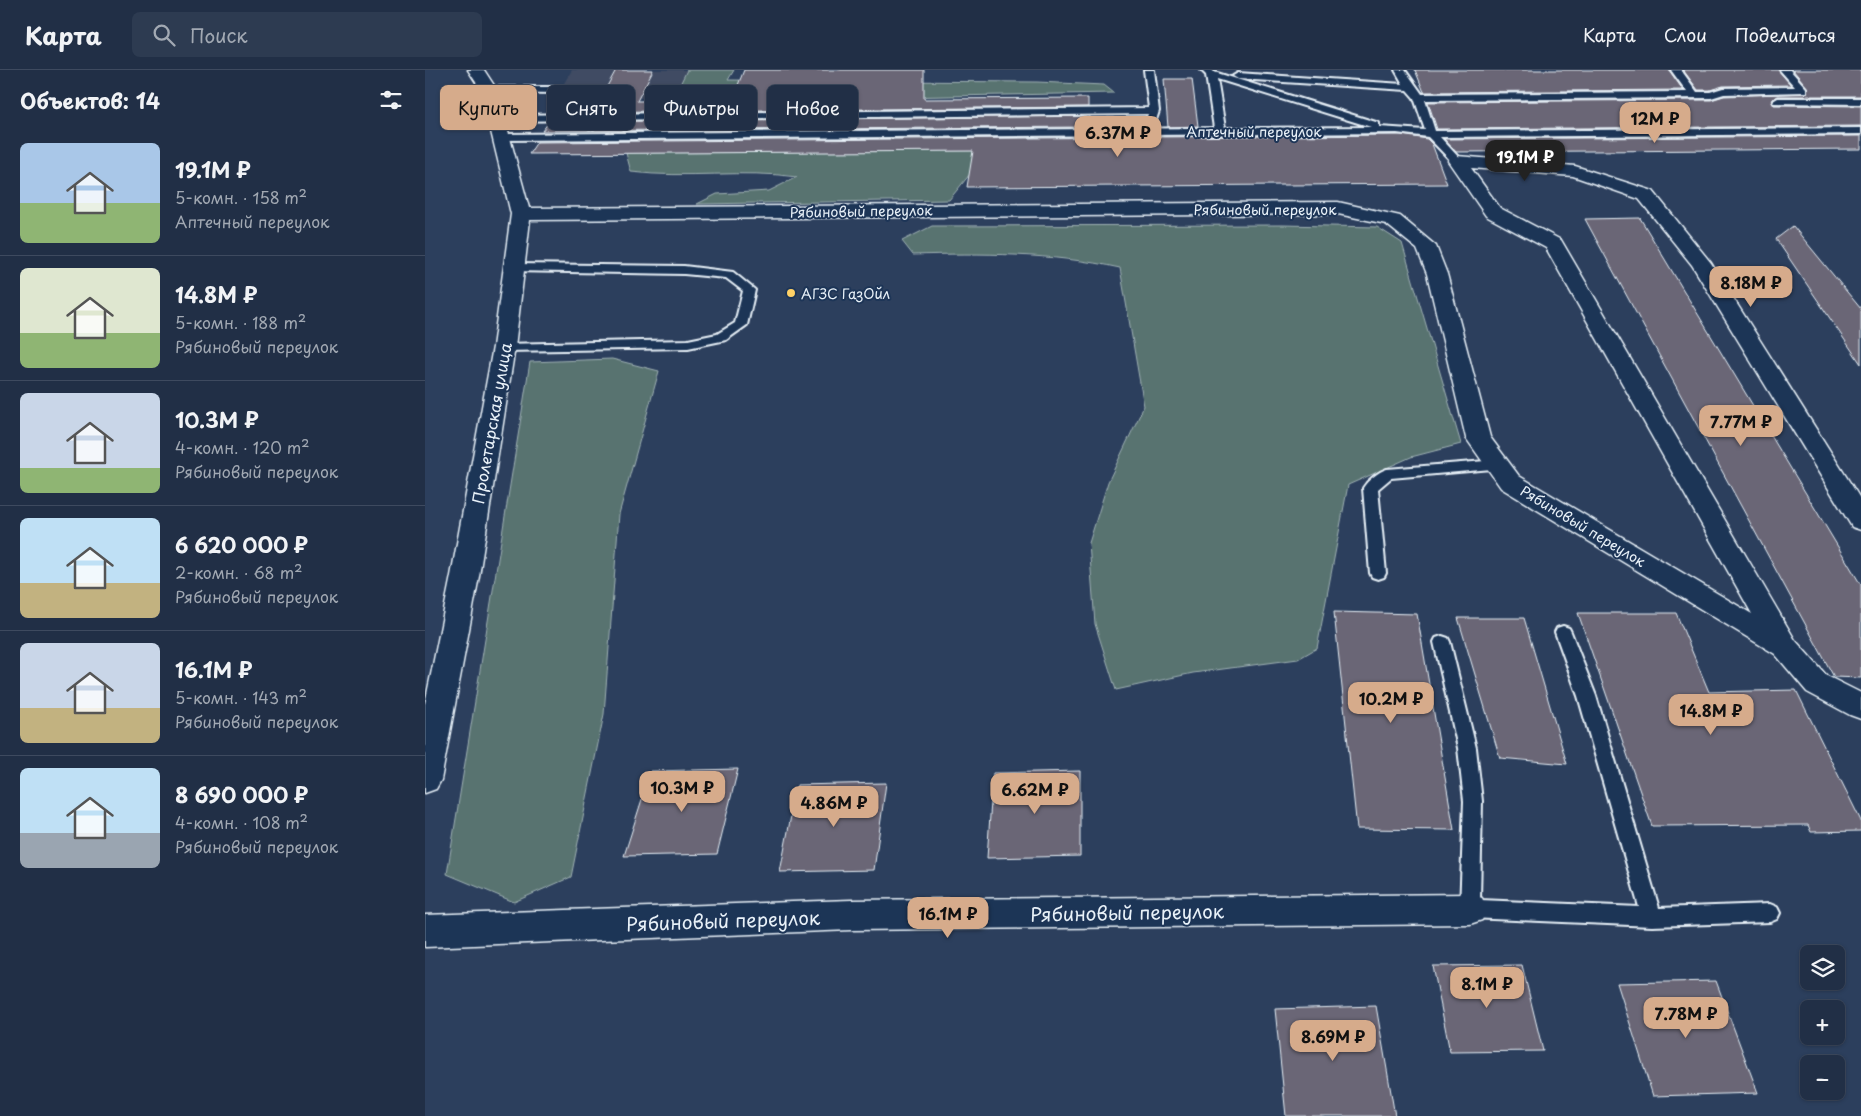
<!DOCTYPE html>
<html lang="ru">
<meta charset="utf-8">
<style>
body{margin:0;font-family:"Playpen Sans",sans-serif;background:#2d3b51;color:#f1f3f6;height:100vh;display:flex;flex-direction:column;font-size:19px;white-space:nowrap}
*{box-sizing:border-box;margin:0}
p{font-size:16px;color:#a2a9b3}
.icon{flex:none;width:28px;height:28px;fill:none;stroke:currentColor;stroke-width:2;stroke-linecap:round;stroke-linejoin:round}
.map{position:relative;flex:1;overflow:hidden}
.side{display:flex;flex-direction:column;background:#212f46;width:425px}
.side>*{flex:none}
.hud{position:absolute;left:15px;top:15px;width:475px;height:45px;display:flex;gap:10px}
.fabs{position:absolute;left:1375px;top:875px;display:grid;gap:10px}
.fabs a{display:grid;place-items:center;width:45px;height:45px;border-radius:8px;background:#212f46;box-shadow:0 1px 4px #0004,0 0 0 1px #3e4a5f;font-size:25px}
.price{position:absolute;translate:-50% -42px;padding:0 11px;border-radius:10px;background:#d6ab8b;color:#111;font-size:16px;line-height:32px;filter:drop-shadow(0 1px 2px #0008)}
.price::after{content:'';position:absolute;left:50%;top:30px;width:15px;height:11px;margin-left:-8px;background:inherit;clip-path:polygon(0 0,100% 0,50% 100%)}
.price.on{background:#222;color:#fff}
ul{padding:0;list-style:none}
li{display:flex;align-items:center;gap:15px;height:125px;padding:0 20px}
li+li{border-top:1px solid #3e4a5f}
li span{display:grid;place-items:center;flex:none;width:140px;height:100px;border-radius:8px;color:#555}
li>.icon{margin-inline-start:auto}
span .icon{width:60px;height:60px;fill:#fffc;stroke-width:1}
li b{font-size:21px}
h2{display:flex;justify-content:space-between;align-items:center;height:60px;padding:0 20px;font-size:21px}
.pill{padding:0 18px;border-radius:8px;background:#212f46;box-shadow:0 1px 4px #0004,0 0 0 1px #3e4a5f;font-size:18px;line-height:45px}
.pill.on{background:#d6ab8b;color:#111}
header{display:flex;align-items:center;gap:30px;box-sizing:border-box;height:70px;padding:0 25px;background:#212f46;border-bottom:1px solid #3e4a5f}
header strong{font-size:24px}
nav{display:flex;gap:28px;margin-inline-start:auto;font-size:18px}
.search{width:350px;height:45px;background:#2d3b51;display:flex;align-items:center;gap:12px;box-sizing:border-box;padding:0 18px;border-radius:8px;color:#a2a9b3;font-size:19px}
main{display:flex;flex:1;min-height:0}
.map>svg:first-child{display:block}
.built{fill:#3f4b64}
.green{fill:#587370;stroke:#a0b2b4}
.building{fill:#6a6676;stroke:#e8f1f8}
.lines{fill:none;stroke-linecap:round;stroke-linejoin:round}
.service-casing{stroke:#e8f1f8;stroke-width:4}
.minor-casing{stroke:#e8f1f8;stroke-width:3}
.service{fill:#1d3557;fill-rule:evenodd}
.minor{fill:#1d3557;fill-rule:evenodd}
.poi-dot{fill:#ffd166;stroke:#1d3557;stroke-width:2}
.labels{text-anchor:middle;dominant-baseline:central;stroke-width:4;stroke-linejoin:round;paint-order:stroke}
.far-street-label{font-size:14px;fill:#e8f1f8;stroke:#1d3557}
.far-poi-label{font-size:14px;fill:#e8f1f8;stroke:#1d3557;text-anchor:start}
.street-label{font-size:16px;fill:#e8f1f8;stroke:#1d3557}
.near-street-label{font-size:19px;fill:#e8f1f8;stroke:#1d3557}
</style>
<header>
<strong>Карта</strong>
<div class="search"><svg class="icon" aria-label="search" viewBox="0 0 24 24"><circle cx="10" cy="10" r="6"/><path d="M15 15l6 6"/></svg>Поиск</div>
<nav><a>Карта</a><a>Слои</a><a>Поделиться</a></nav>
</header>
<main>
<section class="side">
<h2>Объектов: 14<svg class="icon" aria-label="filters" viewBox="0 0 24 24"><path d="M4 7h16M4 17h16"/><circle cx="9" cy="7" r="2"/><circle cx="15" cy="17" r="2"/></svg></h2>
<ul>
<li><span style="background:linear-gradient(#a9c7e8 60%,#8fb573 0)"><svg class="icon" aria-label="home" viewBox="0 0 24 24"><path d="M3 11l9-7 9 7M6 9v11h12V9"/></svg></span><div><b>19.1M ₽</b><p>5-комн. · 158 m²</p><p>Аптечный переулок</p></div></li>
<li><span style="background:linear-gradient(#dfe7d0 65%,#8fb573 0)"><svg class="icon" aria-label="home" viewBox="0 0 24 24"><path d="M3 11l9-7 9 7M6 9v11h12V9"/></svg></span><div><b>14.8M ₽</b><p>5-комн. · 188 m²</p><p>Рябиновый переулок</p></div></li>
<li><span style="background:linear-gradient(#c9d6e8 75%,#8fb573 0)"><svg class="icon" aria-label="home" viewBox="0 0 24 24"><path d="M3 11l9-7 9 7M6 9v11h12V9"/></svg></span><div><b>10.3M ₽</b><p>4-комн. · 120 m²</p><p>Рябиновый переулок</p></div></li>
<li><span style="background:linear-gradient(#bfe0f5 65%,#c2b280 0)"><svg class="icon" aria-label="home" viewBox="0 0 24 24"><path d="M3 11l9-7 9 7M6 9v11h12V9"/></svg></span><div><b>6 620 000 ₽</b><p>2-комн. · 68 m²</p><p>Рябиновый переулок</p></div></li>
<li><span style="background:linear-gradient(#c9d6e8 65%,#c2b280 0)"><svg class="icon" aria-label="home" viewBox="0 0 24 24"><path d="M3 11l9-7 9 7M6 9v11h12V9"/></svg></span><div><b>16.1M ₽</b><p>5-комн. · 143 m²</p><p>Рябиновый переулок</p></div></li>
<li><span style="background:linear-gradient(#bfe0f5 65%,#9aa5b1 0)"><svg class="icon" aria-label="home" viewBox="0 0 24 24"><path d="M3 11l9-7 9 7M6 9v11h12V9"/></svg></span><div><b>8 690 000 ₽</b><p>4-комн. · 108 m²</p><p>Рябиновый переулок</p></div></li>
</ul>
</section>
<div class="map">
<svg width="1436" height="1046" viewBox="0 0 1436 1046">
<rect width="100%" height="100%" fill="#2c3f5d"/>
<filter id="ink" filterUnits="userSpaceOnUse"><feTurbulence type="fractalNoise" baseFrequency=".02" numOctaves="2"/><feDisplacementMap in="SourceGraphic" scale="10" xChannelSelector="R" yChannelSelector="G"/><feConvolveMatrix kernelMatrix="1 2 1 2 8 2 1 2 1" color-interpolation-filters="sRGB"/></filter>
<g filter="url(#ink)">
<!-- built -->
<path class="built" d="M147,0H286L272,28H130Z"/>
<!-- green -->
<path class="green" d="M262,0H309L303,10L612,12L679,15L689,23L247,31Z
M971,78L545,104L524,130L272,134L292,124L344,121L372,107C318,99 262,109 206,102L201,83Z
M858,155L952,157L977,173L1036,374L986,387L923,415L892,578L873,589L768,603L691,620L670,554L664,473L683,412L719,336L695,198C627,183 557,183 488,185L477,171L507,156Z
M187,289L234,301L194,444L179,644L146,807L89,832L22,804L105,292Z"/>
<!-- building -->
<path class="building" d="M191,0H228L212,31L307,30L319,0H499V29L663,28V37L131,42L139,32L174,31Z
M990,0H1244L1258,20L999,22Z
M1258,0H1353L1366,15L1298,16L1285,20H1273Z
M1368,0H1436V26H1353L1346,30L1349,35L1436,36V56L1012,59L1003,32L1286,30L1299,26L1382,23V17Z
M739,9H767L773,56L743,57Z
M665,46L664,57L117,61L124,52Z
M976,65L1002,69L1007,74L1022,114L542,117L548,81L104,84L112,72Z
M1436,66V79L1031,82L1019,69Z
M1215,148L1436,515V608L1409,607L1160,149Z
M1368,156L1436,239V294L1351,169Z
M909,542L992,544L1029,760L932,759Z
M1153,543H1251L1284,622L1371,620L1436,751V761L1386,762L1383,755L1227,756Z
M1033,548H1099L1142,694L1075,688Z
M313,699L292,784L199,786L226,701Z
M655,701V786L562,788L568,703Z
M461,713L449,800L355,802L372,715Z
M1097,895L1118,981L1025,982L1008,896Z
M1291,911L1333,1023L1228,1026L1192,913Z
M951,936L970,1046H861L850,939Z"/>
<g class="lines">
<defs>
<path id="service" d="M719,0H729L734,41L731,50L726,53L721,50L723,44L71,51L66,48L71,45L724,38Z
M776,0H787L789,2L954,53V57L1000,60L989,28L982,20L813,9L808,6L813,3L978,14L970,0H980L997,24L1262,22L1246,0H1256L1272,22H1285L1298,18L1370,17L1355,0H1365L1381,18V22L1299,24L1286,28L1000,30L1010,61L1436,58V64L1015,67L1037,91L1032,94L1028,93L1003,67L972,63L76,70L71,67L76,64L789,58L781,5ZM792,9L946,57L800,58Z
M64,17H134L139,20L134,23L61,22V18Z
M1353,28H1436V34L1349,33L1348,31Z
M89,194L259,196L308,202L330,220L322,255L301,270L263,278L79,281L72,277L74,274L263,270L292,264L310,253L318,221L301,208L259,204L85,201L83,198L85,195Z
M1073,390L1078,392L1080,395L1078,398L966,408L953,419L961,503L959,507L953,509L947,507L945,503L938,418C943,410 953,402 962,399Z
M1138,556L1144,558L1146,562L1171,626L1234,838L1345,834L1352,837L1355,843L1352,849L1345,852L1227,856L1045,848L1038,845L1035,839L1039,731L1033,678L1009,572L1011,568L1017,566L1023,568L1025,572L1051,678L1057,731L1055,830L1214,837L1153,626L1130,562L1132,558Z"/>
<path id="minor" d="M43,0H59L72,20L104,138L913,132L975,146L1011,176L1022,204L1065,367L1094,406L1327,544L1121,178L1061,146L1023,91L1026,87L1032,86L1150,96L1228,121L1286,193L1436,430V460L1427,457L1267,195L1214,129L1148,106L1046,98L1075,138L1136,170L1370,570L1402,606L1436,623V649L1425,645L1382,622L1350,584L1076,418L1041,368L1002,204L992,179L961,154L913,144L105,150L90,277L54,506L16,710L11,719L0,723V634L26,506L68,277L86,144L56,20Z
M1045,824L1057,828L1062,839L1057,850L1045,854L426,860L0,877V845L426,830Z"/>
</defs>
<!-- service casing -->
<use href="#service" class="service-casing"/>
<!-- minor casing -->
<use href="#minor" class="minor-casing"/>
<!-- service -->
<use href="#service" class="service"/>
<!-- minor -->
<use href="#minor" class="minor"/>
</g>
</g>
<!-- markers -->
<circle class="poi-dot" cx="366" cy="223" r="5"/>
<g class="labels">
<!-- far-street labels -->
<g class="far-street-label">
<text x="829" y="61">Аптечный переулок</text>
<text x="840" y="139">Рябиновый переулок</text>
<text transform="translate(436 141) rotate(-1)">Рябиновый переулок</text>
<text transform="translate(1158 456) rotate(31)">Рябиновый переулок</text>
</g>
<!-- far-poi labels -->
<g class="far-poi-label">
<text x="376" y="223">АГЗС ГазОйл</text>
</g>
<!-- street labels -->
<g class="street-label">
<text transform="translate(66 353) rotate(-80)">Пролетарская улица</text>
</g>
<!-- near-street labels -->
<g class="near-street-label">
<text transform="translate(702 842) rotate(-1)">Рябиновый переулок</text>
<text transform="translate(298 850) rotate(-2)">Рябиновый переулок</text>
</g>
</g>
</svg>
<div class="fabs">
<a><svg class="icon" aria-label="layers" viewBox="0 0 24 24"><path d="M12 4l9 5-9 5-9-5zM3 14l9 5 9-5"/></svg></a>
<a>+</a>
<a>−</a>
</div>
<b class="price" style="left:1230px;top:74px">12M ₽</b>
<b class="price" style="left:693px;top:88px">6.37M ₽</b>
<b class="price on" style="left:1100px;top:112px">19.1M ₽</b>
<b class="price" style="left:1326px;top:238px">8.18M ₽</b>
<b class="price" style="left:1316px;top:377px">7.77M ₽</b>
<b class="price" style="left:966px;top:654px">10.2M ₽</b>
<b class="price" style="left:1286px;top:666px">14.8M ₽</b>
<b class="price" style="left:257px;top:743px">10.3M ₽</b>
<b class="price" style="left:610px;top:745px">6.62M ₽</b>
<b class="price" style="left:409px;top:758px">4.86M ₽</b>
<b class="price" style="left:523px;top:869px">16.1M ₽</b>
<b class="price" style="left:1062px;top:939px">8.1M ₽</b>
<b class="price" style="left:1261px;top:969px">7.78M ₽</b>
<b class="price" style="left:908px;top:992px">8.69M ₽</b>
<div class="hud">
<a class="pill on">Купить</a>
<a class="pill">Снять</a>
<a class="pill">Фильтры</a>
<a class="pill">Новое</a>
</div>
</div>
</main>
